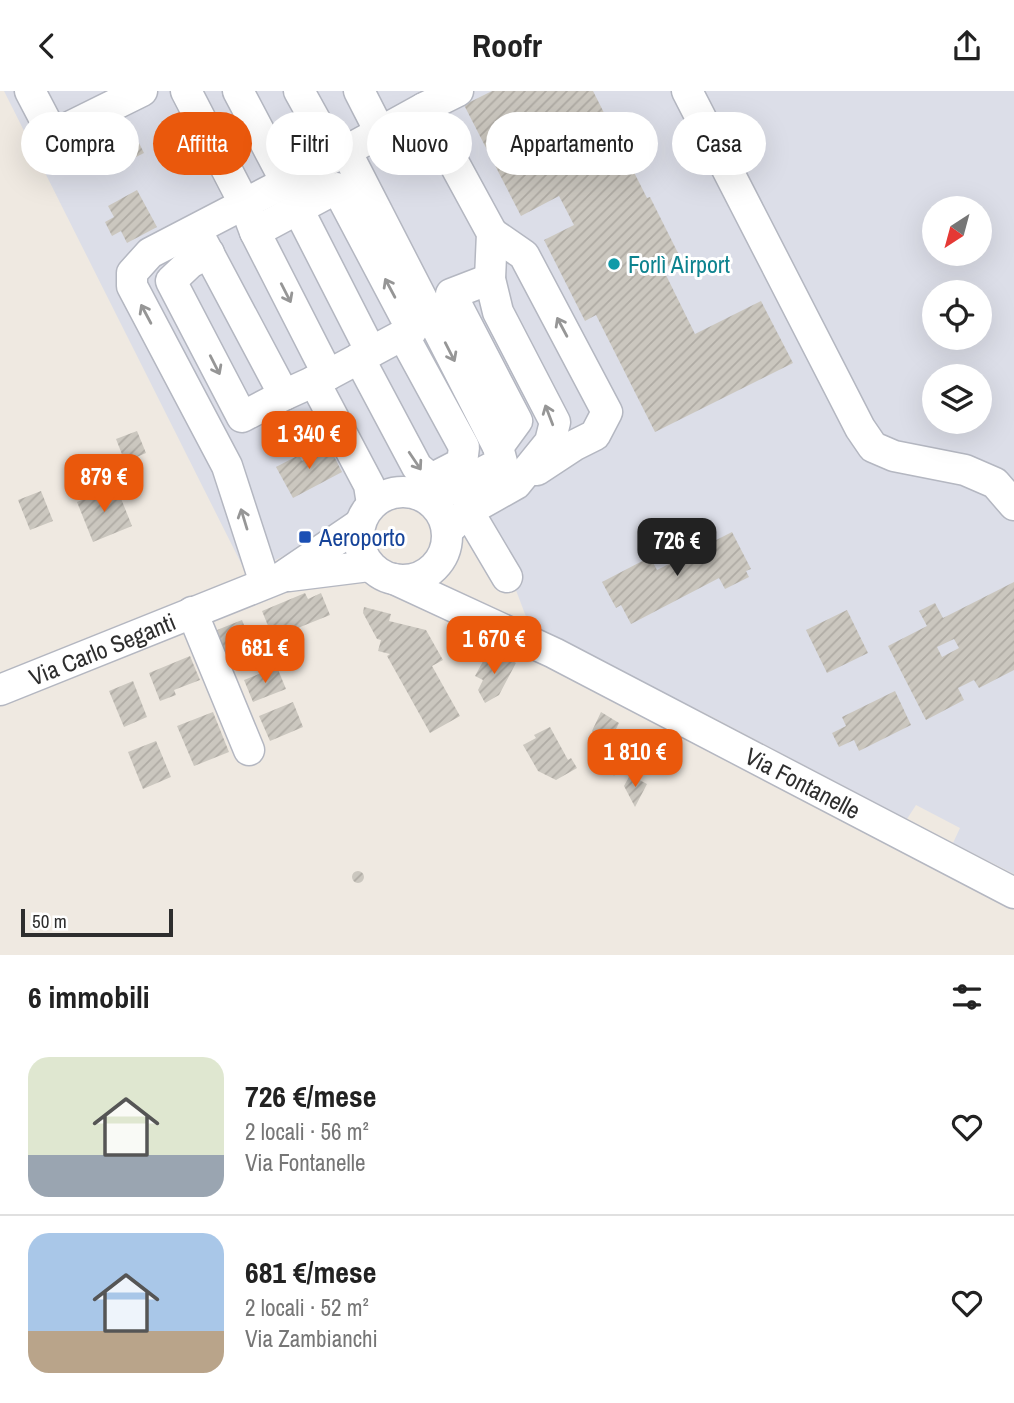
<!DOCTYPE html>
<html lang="it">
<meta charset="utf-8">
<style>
body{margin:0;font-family:"Archivo Narrow",sans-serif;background:#f2f2f2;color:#222;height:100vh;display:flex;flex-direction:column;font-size:26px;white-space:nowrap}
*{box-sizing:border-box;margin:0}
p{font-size:23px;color:#767676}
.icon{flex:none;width:38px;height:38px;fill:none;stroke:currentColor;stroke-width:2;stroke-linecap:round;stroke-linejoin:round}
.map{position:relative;height:864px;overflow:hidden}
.drawer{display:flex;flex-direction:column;background:#fff;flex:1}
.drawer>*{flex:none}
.top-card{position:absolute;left:21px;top:21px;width:973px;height:63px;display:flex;gap:14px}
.needle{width:46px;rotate:216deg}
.buttons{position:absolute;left:922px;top:105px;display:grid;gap:14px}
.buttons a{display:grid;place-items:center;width:70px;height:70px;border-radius:50%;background:#fff;box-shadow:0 7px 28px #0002;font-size:35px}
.scale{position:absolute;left:21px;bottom:18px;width:152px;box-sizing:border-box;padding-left:7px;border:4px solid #2e2e2e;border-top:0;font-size:19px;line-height:24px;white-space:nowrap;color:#2e2e2e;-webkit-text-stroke:5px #fff;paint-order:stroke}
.price{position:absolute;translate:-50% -60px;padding:0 16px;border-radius:14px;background:#ea580c;color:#fff;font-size:23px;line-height:46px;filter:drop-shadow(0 2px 4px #0008)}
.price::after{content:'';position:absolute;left:50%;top:42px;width:21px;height:16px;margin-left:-10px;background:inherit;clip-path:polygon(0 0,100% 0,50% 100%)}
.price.active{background:#222;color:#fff}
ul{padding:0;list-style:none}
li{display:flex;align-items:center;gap:21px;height:175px;padding:0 28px}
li+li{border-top:2px solid #e0e0e0}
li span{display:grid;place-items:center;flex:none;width:196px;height:140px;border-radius:21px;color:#555}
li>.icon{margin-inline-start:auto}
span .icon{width:84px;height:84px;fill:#fffc;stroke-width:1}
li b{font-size:30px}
h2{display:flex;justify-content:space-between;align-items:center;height:84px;padding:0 28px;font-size:30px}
.tag{padding:0 24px;border-radius:32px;background:#fff;box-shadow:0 7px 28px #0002;font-size:24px;line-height:63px}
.tag.active{background:#ea580c;color:#fff}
header{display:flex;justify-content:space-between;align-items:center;height:91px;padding:0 28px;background:#fff;font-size:32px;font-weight:700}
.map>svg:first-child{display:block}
.airport{fill:#dcdee8;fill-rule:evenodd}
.building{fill:url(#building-hatch);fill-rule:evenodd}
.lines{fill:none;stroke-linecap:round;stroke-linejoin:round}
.minor-casing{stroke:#b4b7c1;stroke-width:33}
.minor{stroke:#fff;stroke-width:30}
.oneway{stroke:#969696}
.culture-dot{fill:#0f9aa8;stroke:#fff;stroke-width:2.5}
.transit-dot{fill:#1a4fb4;stroke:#fff;stroke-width:2.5}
.labels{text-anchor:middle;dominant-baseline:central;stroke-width:6;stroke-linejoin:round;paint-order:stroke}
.culture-label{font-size:24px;fill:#0d838f;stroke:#fff;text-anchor:start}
.transit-label{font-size:24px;fill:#164399;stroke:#fff;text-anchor:start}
.street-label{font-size:24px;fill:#2e2e2e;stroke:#fff}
</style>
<header><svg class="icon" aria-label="back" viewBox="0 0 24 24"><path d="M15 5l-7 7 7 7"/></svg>Roofr<svg class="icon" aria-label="share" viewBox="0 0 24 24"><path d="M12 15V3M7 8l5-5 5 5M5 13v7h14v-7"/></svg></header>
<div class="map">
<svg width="1014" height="864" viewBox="0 0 1014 864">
<defs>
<pattern id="building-hatch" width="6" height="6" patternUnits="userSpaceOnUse" patternTransform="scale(1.75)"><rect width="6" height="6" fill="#cbc7bf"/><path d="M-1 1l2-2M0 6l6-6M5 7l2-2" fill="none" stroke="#afaba4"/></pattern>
</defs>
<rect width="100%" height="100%" fill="#efe9e1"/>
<!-- airport -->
<path class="airport" d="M4,0H1014V783L953,752L960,737L916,714L907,728L705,622L531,539L467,369L247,484ZM934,117H980V163H934ZM934,201H980V247H934ZM934,285H980V331H934Z"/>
<!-- building -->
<path class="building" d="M492,0H593L647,107L650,106L681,168L663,178L695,243L761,210L793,272L655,341L596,224L585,230L544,149L574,134L559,105L521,125L464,14Z
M132,38L144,62L112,78L100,54Z
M137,99L157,136L127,152L121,140L112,145L105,131L114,126L108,115Z
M137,340L146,362L125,371L116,348Z
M329,355L342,381L293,407L276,376L299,364L302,370Z
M116,395L132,435L93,451L77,411Z
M41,400L53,430L30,439L18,409Z
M732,441L751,478L746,480L749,486L725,498L719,487L631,533L621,514L616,517L602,491L650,466L657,479Z
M1014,491V579L979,597L974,589L958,597L964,609L926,629L888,555L927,535L919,520L935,512L943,527ZM954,548L959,557L942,566L937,556Z
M305,502L308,508L321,502L330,524L273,547L262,520Z
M364,516L391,523L389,530L426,539L443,569L432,575L460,625L430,642L387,565L390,563L378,560L381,549L377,548L363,522Z
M847,519L868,562L827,582L806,539Z
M242,529L255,562L229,572L212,541Z
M488,561L502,568L504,565L516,572L499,604L485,612L478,599L483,589L475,585Z
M190,565L200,589L174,599L176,604L160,610L149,582Z
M277,576L286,598L253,611L244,589Z
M133,590L147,626L124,636L109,600Z
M895,600L911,634L859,660L854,649L839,656L832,642L846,635L842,626Z
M293,611L303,636L270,650L259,625Z
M213,621L229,661L194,675L177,635Z
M601,621L619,632L605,660L601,659L592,640Z
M550,636L568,669L571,667L577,677L556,689L538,680L523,654L536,647L534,644Z
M636,645L651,654L654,648L668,656L652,684L623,668Z
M156,650L171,686L143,698L128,661Z
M609,655L617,659L614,666L622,671L614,685L604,665Z
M630,684L647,693L635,716L624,695Z
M352 786a6 6 0 1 1 12 0a6 6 0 1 1-12 0Z"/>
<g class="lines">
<defs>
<g id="minor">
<path d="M30,0L53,44L142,0"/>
<path d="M186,0L244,112L255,141L337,97L412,239L328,284L284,304L242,326L171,190L190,172L209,162"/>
<path d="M238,0L286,91"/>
<path d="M299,0L335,65"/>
<path d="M359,0L380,41"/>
<path d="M687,0L860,337L873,356L894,365L965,379L995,392L1014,414"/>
<path d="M424,17L458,0"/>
<path d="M346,60L424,17L492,142L490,188L498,221L555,331L550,351L516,393L468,420L448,439"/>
<path d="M298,118L371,261"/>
<path d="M255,141L328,284"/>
<path d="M492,142L524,164L607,321L595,344L575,354L537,379"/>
<path d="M200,146L284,304"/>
<path d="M490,188L451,203L517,330L498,356"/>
<path d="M359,267L417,376L431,388L462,372L464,356L403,244"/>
<path d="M314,290L369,394L372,413"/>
<circle cx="403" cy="445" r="44"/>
<path d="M468,420L507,486"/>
<path d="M289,485L369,475"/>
<path id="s1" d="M394,488L554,562L1014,802"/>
<path d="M265,492L227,375L132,195V182L150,162L346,60L498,356L502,371L430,409"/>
<path d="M192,521L249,659"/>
<path id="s2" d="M0,599L282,486L360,433"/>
</g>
</defs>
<!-- minor casing -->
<use href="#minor" class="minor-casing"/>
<!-- minor -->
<use href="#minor" class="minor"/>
</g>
<!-- one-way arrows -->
<defs><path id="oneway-shaft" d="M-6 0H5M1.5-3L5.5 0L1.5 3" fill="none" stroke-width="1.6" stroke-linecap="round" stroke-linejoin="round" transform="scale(1.75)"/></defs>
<g class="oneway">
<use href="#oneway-shaft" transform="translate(390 197) rotate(-118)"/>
<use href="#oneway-shaft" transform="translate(286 202) rotate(63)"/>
<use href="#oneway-shaft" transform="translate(146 223) rotate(-118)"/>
<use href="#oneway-shaft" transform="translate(562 236) rotate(-118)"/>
<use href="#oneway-shaft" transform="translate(450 261) rotate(63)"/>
<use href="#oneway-shaft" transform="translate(215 274) rotate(63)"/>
<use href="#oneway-shaft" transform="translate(549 324) rotate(-111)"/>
<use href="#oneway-shaft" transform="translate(415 370) rotate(56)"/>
<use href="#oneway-shaft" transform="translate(244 428) rotate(-107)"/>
</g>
<!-- markers -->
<circle class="culture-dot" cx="614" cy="173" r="7"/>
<rect class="transit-dot" x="298" y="439" width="14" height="14" rx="3.5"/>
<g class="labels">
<!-- culture labels -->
<g class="culture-label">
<text x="628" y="173">Forlì Airport</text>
</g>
<!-- transit labels -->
<g class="transit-label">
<text x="319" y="446">Aeroporto</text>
</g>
<!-- street labels -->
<g class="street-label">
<text stroke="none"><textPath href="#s2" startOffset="110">Via Carlo Seganti</textPath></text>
<text stroke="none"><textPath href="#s1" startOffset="457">Via Fontanelle</textPath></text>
</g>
</g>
</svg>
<div class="buttons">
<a><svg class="needle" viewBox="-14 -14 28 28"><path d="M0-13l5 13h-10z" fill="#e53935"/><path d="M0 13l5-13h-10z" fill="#767676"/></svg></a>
<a><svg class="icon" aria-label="locate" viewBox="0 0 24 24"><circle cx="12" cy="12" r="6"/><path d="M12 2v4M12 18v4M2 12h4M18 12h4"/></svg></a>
<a><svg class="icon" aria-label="layers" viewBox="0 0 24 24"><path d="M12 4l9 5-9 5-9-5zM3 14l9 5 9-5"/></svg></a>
</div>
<div class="scale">50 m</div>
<b class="price" style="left:309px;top:380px">1 340 €</b>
<b class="price" style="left:104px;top:423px">879 €</b>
<b class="price active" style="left:677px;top:487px">726 €</b>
<b class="price" style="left:494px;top:585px">1 670 €</b>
<b class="price" style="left:265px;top:594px">681 €</b>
<b class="price" style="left:635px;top:698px">1 810 €</b>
<div class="top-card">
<a class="tag">Compra</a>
<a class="tag active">Affitta</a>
<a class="tag">Filtri</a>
<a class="tag">Nuovo</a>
<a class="tag">Appartamento</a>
<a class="tag">Casa</a>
</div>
</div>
<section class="drawer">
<h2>6 immobili<svg class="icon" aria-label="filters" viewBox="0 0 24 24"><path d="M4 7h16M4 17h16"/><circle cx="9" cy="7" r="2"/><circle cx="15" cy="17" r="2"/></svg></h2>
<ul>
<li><span style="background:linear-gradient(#dfe7d0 70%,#9aa5b1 0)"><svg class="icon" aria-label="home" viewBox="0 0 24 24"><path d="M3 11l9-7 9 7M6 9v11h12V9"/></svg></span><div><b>726 €/mese</b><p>2 locali · 56 m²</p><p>Via Fontanelle</p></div><svg class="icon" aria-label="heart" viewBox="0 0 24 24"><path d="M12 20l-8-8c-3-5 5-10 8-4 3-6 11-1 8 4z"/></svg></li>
<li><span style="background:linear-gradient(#a9c7e8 70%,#b9a48a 0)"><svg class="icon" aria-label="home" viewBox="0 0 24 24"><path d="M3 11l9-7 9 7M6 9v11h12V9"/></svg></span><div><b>681 €/mese</b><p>2 locali · 52 m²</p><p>Via Zambianchi</p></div><svg class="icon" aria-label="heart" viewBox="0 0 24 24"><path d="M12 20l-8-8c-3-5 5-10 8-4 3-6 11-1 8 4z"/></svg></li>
</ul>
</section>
